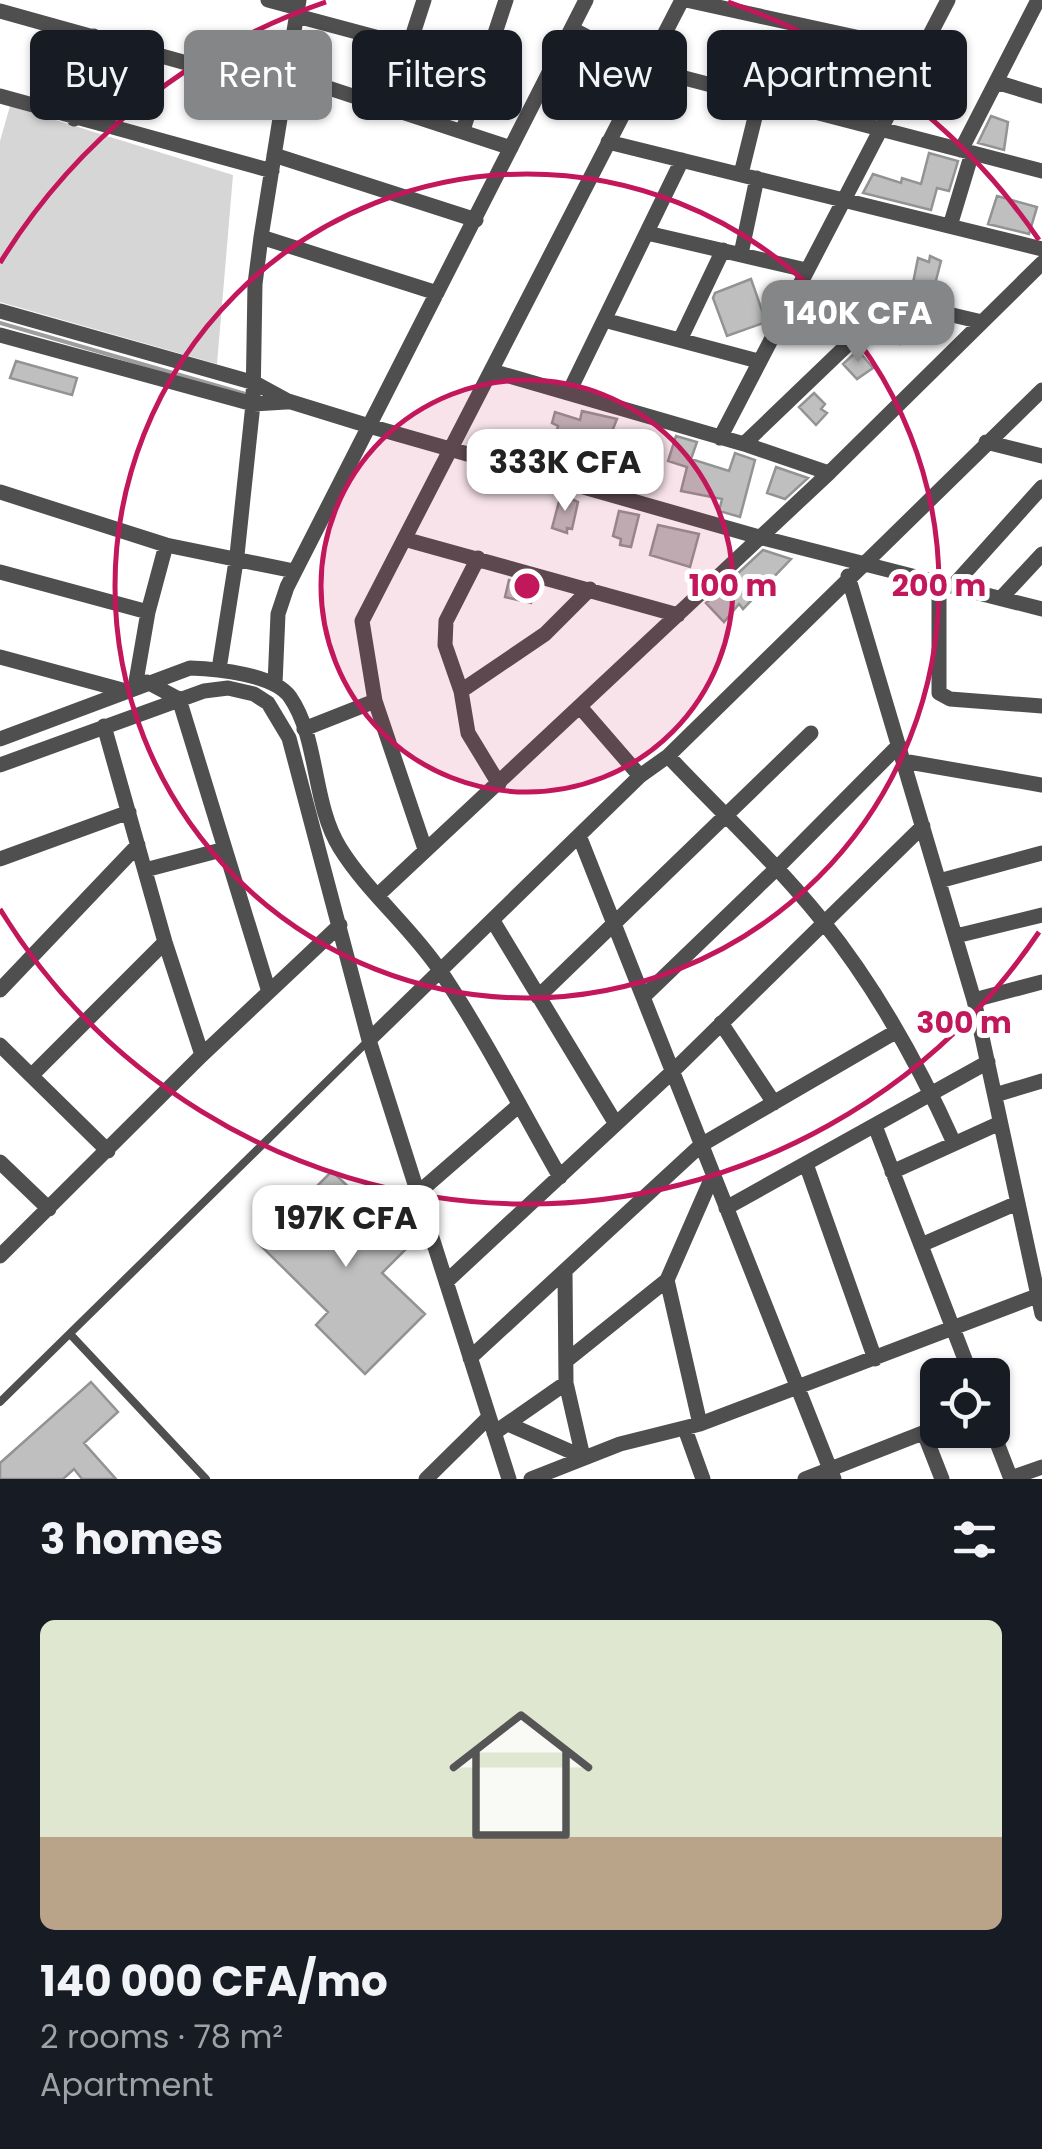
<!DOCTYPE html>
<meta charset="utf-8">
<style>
body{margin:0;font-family:Poppins,sans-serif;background:#20242c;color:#f1f3f6;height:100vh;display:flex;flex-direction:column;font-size:38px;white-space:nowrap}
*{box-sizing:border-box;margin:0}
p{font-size:32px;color:#9ea1a6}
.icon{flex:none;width:55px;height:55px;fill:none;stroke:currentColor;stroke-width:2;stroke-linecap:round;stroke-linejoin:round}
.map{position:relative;height:1479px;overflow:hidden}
.drawer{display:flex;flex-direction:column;background:#171b24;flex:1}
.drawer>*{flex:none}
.guide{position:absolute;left:30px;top:30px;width:982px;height:90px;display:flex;gap:20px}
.buttons{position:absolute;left:920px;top:1358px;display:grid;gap:20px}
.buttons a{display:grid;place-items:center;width:90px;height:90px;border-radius:15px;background:#171b24;box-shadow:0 2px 8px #0004;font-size:50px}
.price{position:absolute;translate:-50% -85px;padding:0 22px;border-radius:20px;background:#fff;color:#222;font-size:32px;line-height:65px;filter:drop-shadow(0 2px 5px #0008)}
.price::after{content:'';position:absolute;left:50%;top:60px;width:30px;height:22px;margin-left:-15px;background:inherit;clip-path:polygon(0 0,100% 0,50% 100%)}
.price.on{background:#858687;color:#fff}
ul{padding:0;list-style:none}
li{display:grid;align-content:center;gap:20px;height:530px;padding:0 40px}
li span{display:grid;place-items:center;height:310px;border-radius:15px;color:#555}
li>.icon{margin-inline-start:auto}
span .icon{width:180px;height:180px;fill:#fffc;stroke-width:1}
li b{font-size:42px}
h2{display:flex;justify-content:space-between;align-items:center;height:120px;padding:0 40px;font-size:42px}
.pill{padding:0 35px;border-radius:15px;background:#171b24;box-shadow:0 2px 8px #0004;font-size:35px;line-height:90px}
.pill.on{background:#858687;color:#fff}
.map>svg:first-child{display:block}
.green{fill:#d6d6d6}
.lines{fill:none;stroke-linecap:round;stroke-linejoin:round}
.stream{stroke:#9d9d9d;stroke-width:4}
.building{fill:#bfbfbf;stroke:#939393;stroke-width:2.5}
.service{stroke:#4f4f4f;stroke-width:8}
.minor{stroke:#4f4f4f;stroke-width:15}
.ring{fill:none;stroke:#c2185b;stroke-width:5}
.centre{fill:#c2185b;stroke:#fff;stroke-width:5}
.ring-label{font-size:30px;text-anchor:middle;font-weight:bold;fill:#c2185b;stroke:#fff;stroke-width:10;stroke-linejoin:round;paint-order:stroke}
</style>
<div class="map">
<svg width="1042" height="1479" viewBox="0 0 1042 1479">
<rect width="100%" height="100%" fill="#fff"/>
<!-- green -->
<path class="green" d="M10,106L233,175L217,364L0,302V141Z"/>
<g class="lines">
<!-- stream -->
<path class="stream" d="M0,323L249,395"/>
</g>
<!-- building -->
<path class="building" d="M991,116L1008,122L1004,150L978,143Z
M929,153L958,161L949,191L937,188L931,210L863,193L873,174L901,183L902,178L921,184Z
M997,196L1037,207L1029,234L988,224Z
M930,256L941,261L934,288L913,283L918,258L929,262Z
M751,279L766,322L727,336L713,298L715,293Z
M846,285L876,295L869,308L857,320L838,307Z
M812,286L841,300L832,312L829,310L825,314L804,304Z
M896,313L923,320L900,344L883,326Z
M858,350L873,368L857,379L843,364Z
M16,361L77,378L72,395L10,378Z
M814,393L825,404L821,409L827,413L816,425L799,407Z
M582,411L617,419L613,429L634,439L626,473L603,466L610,446L556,434L558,426L552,423L555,412L580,420Z
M676,436L697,442L691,459L729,471L735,453L755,460L740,517L719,511L722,499L681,491L687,467L668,461Z
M776,467L808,478L785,499L767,493Z
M561,494L578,502L572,529L567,528V533L552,528Z
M619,511L639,515L631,547L620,545L621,539L613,536Z
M658,525L699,534L690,567L650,555Z
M763,550L791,559L743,609L739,604L724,622L706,603Z
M509,580L534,587L531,603L505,597Z
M332,1171L409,1246L382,1273L425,1314L365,1374L316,1325L328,1312L259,1244Z
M91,1382L118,1412L84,1443L116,1479H82L74,1469L63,1479H0V1463Z"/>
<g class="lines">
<!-- service -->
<path class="service" d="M70,1334L206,1479
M0,1402L369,1040"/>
<!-- minor -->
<path class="minor" d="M268,0L298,8
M686,0L920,51
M0,11L287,91
M297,16L409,46
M572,29L646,68L1042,171
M289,75L511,148
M996,82L1042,96
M0,96L272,171
M389,108L424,0
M74,119L94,36
M463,130L506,0
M608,142L1042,249
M961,150L1038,0
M274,155L476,220
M741,174L760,97
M950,226L972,153
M647,233L806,270
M261,237L437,293
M741,254L757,178
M0,311L255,383L288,401L369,426L759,537L1042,609
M604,320L758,361
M0,335L253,404L286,402
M680,340L723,250
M492,371L744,444L829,473
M569,392L682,160
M720,438L948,0
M986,442L1042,456
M744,444L893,301L982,322
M0,492L166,545L294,571
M404,539L678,615
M0,572L148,612
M848,576L974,1000L1042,1314
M939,582V693L950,699L1042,706
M953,586L1042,487
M1001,598L1042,554
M0,657L126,691
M219,669L237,555L253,404L255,284L261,237L299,0
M147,682L179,699L269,992
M275,684L278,614L287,587L586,0
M135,687L148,612L166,545
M461,691L445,645L446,621L478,558
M375,701L425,849
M581,708L640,776
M104,726L165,942L202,1055
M304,729L375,701L362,621L682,0
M0,739L190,668C216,669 274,674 290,697C319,739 312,803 340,848C368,893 412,928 441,972C485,1038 521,1109 560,1177
M668,756C719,810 774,861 821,919C875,986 919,1065 954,1143
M903,761L1042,785
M0,765L204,691L228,688L254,694L268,703L289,738L369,1040L509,1479
M499,784L468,733L461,691L545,634L590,589
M580,838L834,1479
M0,859L129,812
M145,870L225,849
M939,881L1042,853
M378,895L829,473L1042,263
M493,921L616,1124
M956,936L1042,915
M0,990L138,845
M538,997L811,733
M643,997L777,868L899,745
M974,1000L1042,982
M721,1023L774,1103
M369,1040L640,776L668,756L1042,390
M0,1045L108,1151
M32,1075L165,942
M995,1095L1042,1081
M875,1126L971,1375
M0,1162L49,1209
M806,1164L875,1359
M892,1172L1000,1123
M418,1193L518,1106
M726,1208L988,1062
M921,1245L1017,1203
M0,1256L202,1055L340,925
M565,1271L566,1383L583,1457
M667,1280L700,1424
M446,1282L672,1072L923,826
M470,1358L701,1145L897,1031
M566,1361L667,1280L713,1175
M508,1424L583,1457
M685,1429L703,1479
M992,1430L1011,1479
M494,1433L566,1383
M924,1433L942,1479
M1011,1478L1042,1467
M426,1479L489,1417
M531,1479L620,1444L700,1424L1042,1294
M805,1479L938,1427"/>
</g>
<!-- distance rings -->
<circle cx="527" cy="586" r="206" fill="#c2185b" fill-opacity=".12"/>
<g class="ring">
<circle cx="527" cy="586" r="206"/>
<circle cx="527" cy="586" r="412"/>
<path d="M1039 932A618 618 0 0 1 0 909M0 263A618 618 0 0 1 326 2M728 2A618 618 0 0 1 1039 240"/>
</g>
<circle cx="527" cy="586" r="15" class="centre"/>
<g class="ring-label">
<text x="733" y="596">100 m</text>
<text x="939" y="596">200 m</text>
<text x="964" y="1033">300 m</text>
</g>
</svg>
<div class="buttons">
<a><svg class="icon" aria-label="locate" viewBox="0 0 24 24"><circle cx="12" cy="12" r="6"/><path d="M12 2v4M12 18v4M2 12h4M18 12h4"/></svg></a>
</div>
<b class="price on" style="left:858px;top:365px">140K CFA</b>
<b class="price" style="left:565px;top:514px">333K CFA</b>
<b class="price" style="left:346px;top:1270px">197K CFA</b>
<div class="guide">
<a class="pill">Buy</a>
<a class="pill on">Rent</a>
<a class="pill">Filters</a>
<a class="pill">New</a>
<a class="pill">Apartment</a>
</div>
</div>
<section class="drawer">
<h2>3 homes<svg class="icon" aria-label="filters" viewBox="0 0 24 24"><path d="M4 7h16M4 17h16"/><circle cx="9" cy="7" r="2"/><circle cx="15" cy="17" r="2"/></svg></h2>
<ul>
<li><span style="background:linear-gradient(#dfe7d0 70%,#b9a48a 0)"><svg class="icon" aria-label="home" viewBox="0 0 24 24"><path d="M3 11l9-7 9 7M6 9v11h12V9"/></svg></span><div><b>140 000 CFA/mo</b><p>2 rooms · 78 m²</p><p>Apartment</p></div></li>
</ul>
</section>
